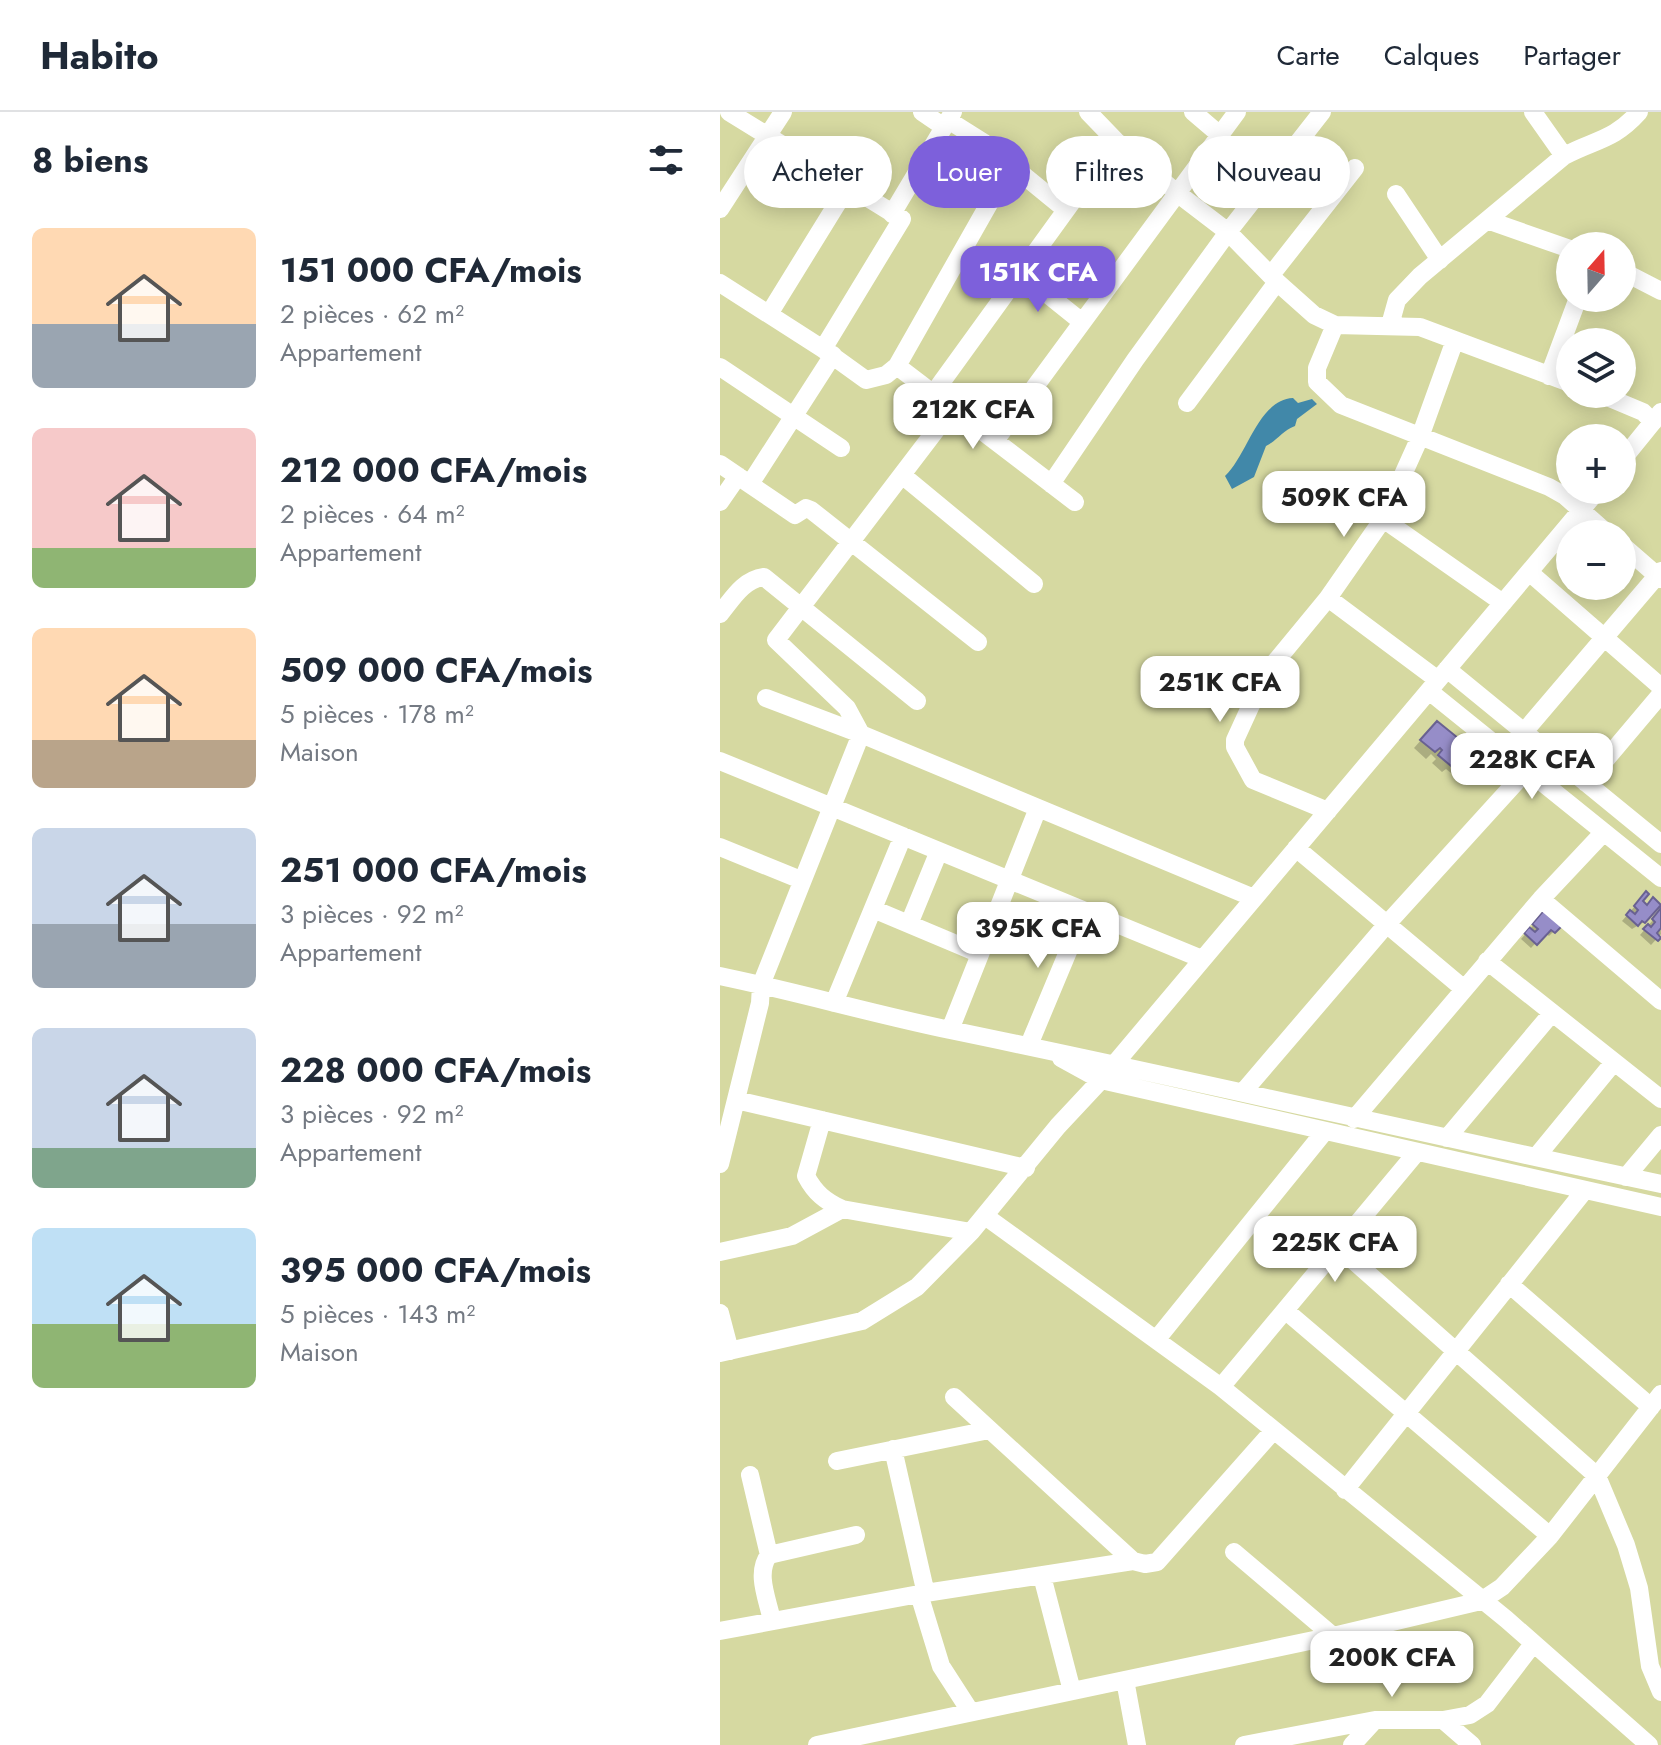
<!DOCTYPE html>
<html lang="fr">
<meta charset="utf-8">
<style>
body{margin:0;font-family:Jost,sans-serif;background:#f6f6f7;color:#1f2937;height:100vh;display:flex;flex-direction:column;font-size:30px;white-space:nowrap}
*{box-sizing:border-box;margin:0}
p{font-size:26px;color:#747a83}
.icon{flex:none;width:44px;height:44px;fill:none;stroke:currentColor;stroke-width:2;stroke-linecap:round;stroke-linejoin:round}
.map{position:relative;flex:1;overflow:hidden}
.side{display:flex;flex-direction:column;background:#fff;width:720px}
.side>*{flex:none}
.banner{position:absolute;left:24px;top:24px;width:760px;height:72px;display:flex;gap:16px}
.needle{width:52px;rotate:20deg}
.buttons{position:absolute;left:836px;top:120px;display:grid;gap:16px}
.buttons a{display:grid;place-items:center;width:80px;height:80px;border-radius:50%;background:#fff;box-shadow:0 4px 20px #0003;font-size:40px}
.price{position:absolute;translate:-50% -68px;padding:0 18px;border-radius:16px;background:#fff;color:#222;font-size:26px;line-height:52px;filter:drop-shadow(0 2px 4px #0008)}
.price::after{content:'';position:absolute;left:50%;top:48px;width:24px;height:18px;margin-left:-12px;background:inherit;clip-path:polygon(0 0,100% 0,50% 100%)}
.price.current{background:#7d60db;color:#fff}
ul{padding:0;list-style:none}
li{display:flex;align-items:center;gap:24px;height:200px;padding:0 32px}
li span{display:grid;place-items:center;flex:none;width:224px;height:160px;border-radius:12px;color:#555}
li>.icon{margin-inline-start:auto}
span .icon{width:96px;height:96px;fill:#fffc;stroke-width:1}
li b{font-size:34px}
h2{display:flex;justify-content:space-between;align-items:center;height:96px;padding:0 32px;font-size:34px}
.pill{padding:0 28px;border-radius:36px;background:#fff;box-shadow:0 4px 20px #0003;font-size:28px;line-height:72px}
.pill.current{background:#7d60db;color:#fff}
header{display:flex;align-items:center;gap:48px;box-sizing:border-box;height:112px;padding:0 40px;background:#fff;border-bottom:2px solid #e0e1e3}
header strong{font-size:38px}
nav{display:flex;gap:44px;margin-inline-start:auto;font-size:28px}
main{display:flex;flex:1;min-height:0}
.map>svg:first-child{display:block}
.water{fill:#4188a9}
.shadow{fill:#0003}
.building{fill:#968dc8;stroke:#696191;stroke-width:2}
.lines{fill:none;stroke-linecap:round;stroke-linejoin:round}
.minor{stroke:#fff;stroke-width:18}
</style>
<header>
<strong>Habito</strong>
<nav><a>Carte</a><a>Calques</a><a>Partager</a></nav>
</header>
<main>
<section class="side">
<h2>8 biens<svg class="icon" aria-label="filters" viewBox="0 0 24 24"><path d="M4 7h16M4 17h16"/><circle cx="9" cy="7" r="2"/><circle cx="15" cy="17" r="2"/></svg></h2>
<ul>
<li><span style="background:linear-gradient(#ffd9b3 60%,#9aa5b1 0)"><svg class="icon" aria-label="home" viewBox="0 0 24 24"><path d="M3 11l9-7 9 7M6 9v11h12V9"/></svg></span><div><b>151 000 CFA/mois</b><p>2 pièces · 62 m²</p><p>Appartement</p></div></li>
<li><span style="background:linear-gradient(#f6c9c9 75%,#8fb573 0)"><svg class="icon" aria-label="home" viewBox="0 0 24 24"><path d="M3 11l9-7 9 7M6 9v11h12V9"/></svg></span><div><b>212 000 CFA/mois</b><p>2 pièces · 64 m²</p><p>Appartement</p></div></li>
<li><span style="background:linear-gradient(#ffd9b3 70%,#b9a48a 0)"><svg class="icon" aria-label="home" viewBox="0 0 24 24"><path d="M3 11l9-7 9 7M6 9v11h12V9"/></svg></span><div><b>509 000 CFA/mois</b><p>5 pièces · 178 m²</p><p>Maison</p></div></li>
<li><span style="background:linear-gradient(#c9d6e8 60%,#9aa5b1 0)"><svg class="icon" aria-label="home" viewBox="0 0 24 24"><path d="M3 11l9-7 9 7M6 9v11h12V9"/></svg></span><div><b>251 000 CFA/mois</b><p>3 pièces · 92 m²</p><p>Appartement</p></div></li>
<li><span style="background:linear-gradient(#c9d6e8 75%,#7fa58c 0)"><svg class="icon" aria-label="home" viewBox="0 0 24 24"><path d="M3 11l9-7 9 7M6 9v11h12V9"/></svg></span><div><b>228 000 CFA/mois</b><p>3 pièces · 92 m²</p><p>Appartement</p></div></li>
<li><span style="background:linear-gradient(#bfe0f5 60%,#8fb573 0)"><svg class="icon" aria-label="home" viewBox="0 0 24 24"><path d="M3 11l9-7 9 7M6 9v11h12V9"/></svg></span><div><b>395 000 CFA/mois</b><p>5 pièces · 143 m²</p><p>Maison</p></div></li>
</ul>
</section>
<div class="map">
<svg width="941" height="1633" viewBox="0 0 941 1633">
<rect width="100%" height="100%" fill="#d6d9a1"/>
<!-- water -->
<path class="water" d="M573,286L578,291L592,287L597,292L577,307L575,314C562,319 558,328 546,334L534,365L512,377L505,364C528,342 538,288 573,286Z"/>
<!-- shadow -->
<path class="shadow" d="M709,619L751,639L731,661L726,657L722,660L712,651L716,647L711,642L706,647L694,636Z
M915,794L927,795L924,810L912,817L902,809Z
M825,800L840,813L829,824L825,821L811,836L801,827Z
M939,801L941,822L931,833L920,823Z"/>
<!-- building -->
<path class="building" d="M717,609L754,639L737,658L735,657L739,653L735,650L731,654L718,643L722,638L720,636L715,640L700,628Z
M926,779L929,782L923,789L927,793L933,785L941,793L925,811L922,809L918,814L906,803L910,798L915,802L918,798L914,794Z
M941,796V816L937,821L941,826L938,829L923,817L928,812L931,815L935,810L932,807Z
M825,797L843,813L835,821L831,818L817,833L804,821L809,815L815,820L818,817L812,812Z"/>
<g class="lines">
<!-- minor -->
<path class="minor" d="M9,0L182,107L103,237
M202,0L224,15
M368,0L396,29L457,81L508,120L557,170L594,203L615,213L700,215L850,271
M473,0L500,23
M813,0L844,44C876,27 893,29 919,0
M228,8L263,30L346,98
M676,82L720,148
M0,97L63,0
M172,102L233,0
M767,108L850,137
M902,159L941,179
M301,161L362,210
M551,163L635,56
M0,171L103,237L146,268L166,263L177,254L270,90L295,56
M49,202L128,74
M615,213L597,256V270L621,293L829,375L845,384L888,422
M670,213L677,188L700,164L844,44
M177,254L355,390
M0,255L121,336
M829,264L858,186
M213,282L396,29
M880,282L923,300L933,310
M467,291L557,170
M275,329L517,0
M902,348L941,300
M0,352L75,403L86,396L91,398L258,530
M182,363L314,472
M30,372L113,243
M331,372L415,248L508,120L602,0
M0,390L18,364
M663,407L783,491
M902,433L941,467
M809,460L941,575
M0,502C13,486 23,468 44,465L197,589
M727,557L941,732
M718,568L608,486L663,407L700,325L735,228
M709,579L941,766
M46,586L141,622L534,786
M804,620L941,459
M0,649L482,847
M866,671L941,582
M608,699L533,668L515,635V628L531,593L556,549L608,486
M0,735L81,768
M576,736L744,877
M821,787L941,889
M153,797L260,842
M189,812L219,739
M767,849L941,987
M0,864C77,880 153,902 230,918C468,967 704,1022 941,1072
M114,891L183,724
M230,918L318,696
M309,933L365,799
M341,946L381,968L941,1095
M523,980L667,812L807,658
M16,988L306,1056
M634,1007L821,787L884,720
M102,1008L86,1064C95,1081 105,1089 122,1097L251,1120
M727,1026L832,901
M816,1045L894,950
M0,1052L40,891L41,873L141,622L127,596L56,528L232,297
M906,1065L941,1023
M265,1104L501,1275L786,1507L929,1633
M618,1135L877,1364L906,1433L919,1476L930,1554L941,1580
M0,1140L72,1124L122,1097
M789,1172L931,1295
M566,1199L830,1424
M0,1201L10,1239
M436,1228L605,1019
M0,1241L142,1209L197,1175L251,1120L338,1014L381,968L878,378
M501,1275L697,1040
M234,1285L413,1449L425,1452L437,1450L553,1319
M173,1337L206,1482
M117,1349L269,1318
M30,1363L49,1443
M625,1378L865,1078
M514,1440L613,1524
M322,1464L352,1579
M199,1482L221,1554L250,1599
M52,1509C48,1488 35,1461 49,1443L136,1423
M0,1519L199,1482L413,1449
M405,1568L417,1633
M723,1608L752,1633
M97,1633L613,1524L761,1489L782,1475L830,1424L941,1282
M524,1633L655,1608H723L750,1603L767,1592L813,1532
M632,1633L655,1608"/>
</g>
</svg>
<div class="buttons">
<a><svg class="needle" viewBox="-14 -14 28 28"><path d="M0-13l5 13h-10z" fill="#e53935"/><path d="M0 13l5-13h-10z" fill="#747a83"/></svg></a>
<a><svg class="icon" aria-label="layers" viewBox="0 0 24 24"><path d="M12 4l9 5-9 5-9-5zM3 14l9 5 9-5"/></svg></a>
<a>+</a>
<a>−</a>
</div>
<b class="price current" style="left:318px;top:202px">151K CFA</b>
<b class="price" style="left:253px;top:339px">212K CFA</b>
<b class="price" style="left:624px;top:427px">509K CFA</b>
<b class="price" style="left:500px;top:612px">251K CFA</b>
<b class="price" style="left:812px;top:689px">228K CFA</b>
<b class="price" style="left:318px;top:858px">395K CFA</b>
<b class="price" style="left:615px;top:1172px">225K CFA</b>
<b class="price" style="left:672px;top:1587px">200K CFA</b>
<div class="banner">
<a class="pill">Acheter</a>
<a class="pill current">Louer</a>
<a class="pill">Filtres</a>
<a class="pill">Nouveau</a>
</div>
</div>
</main>
